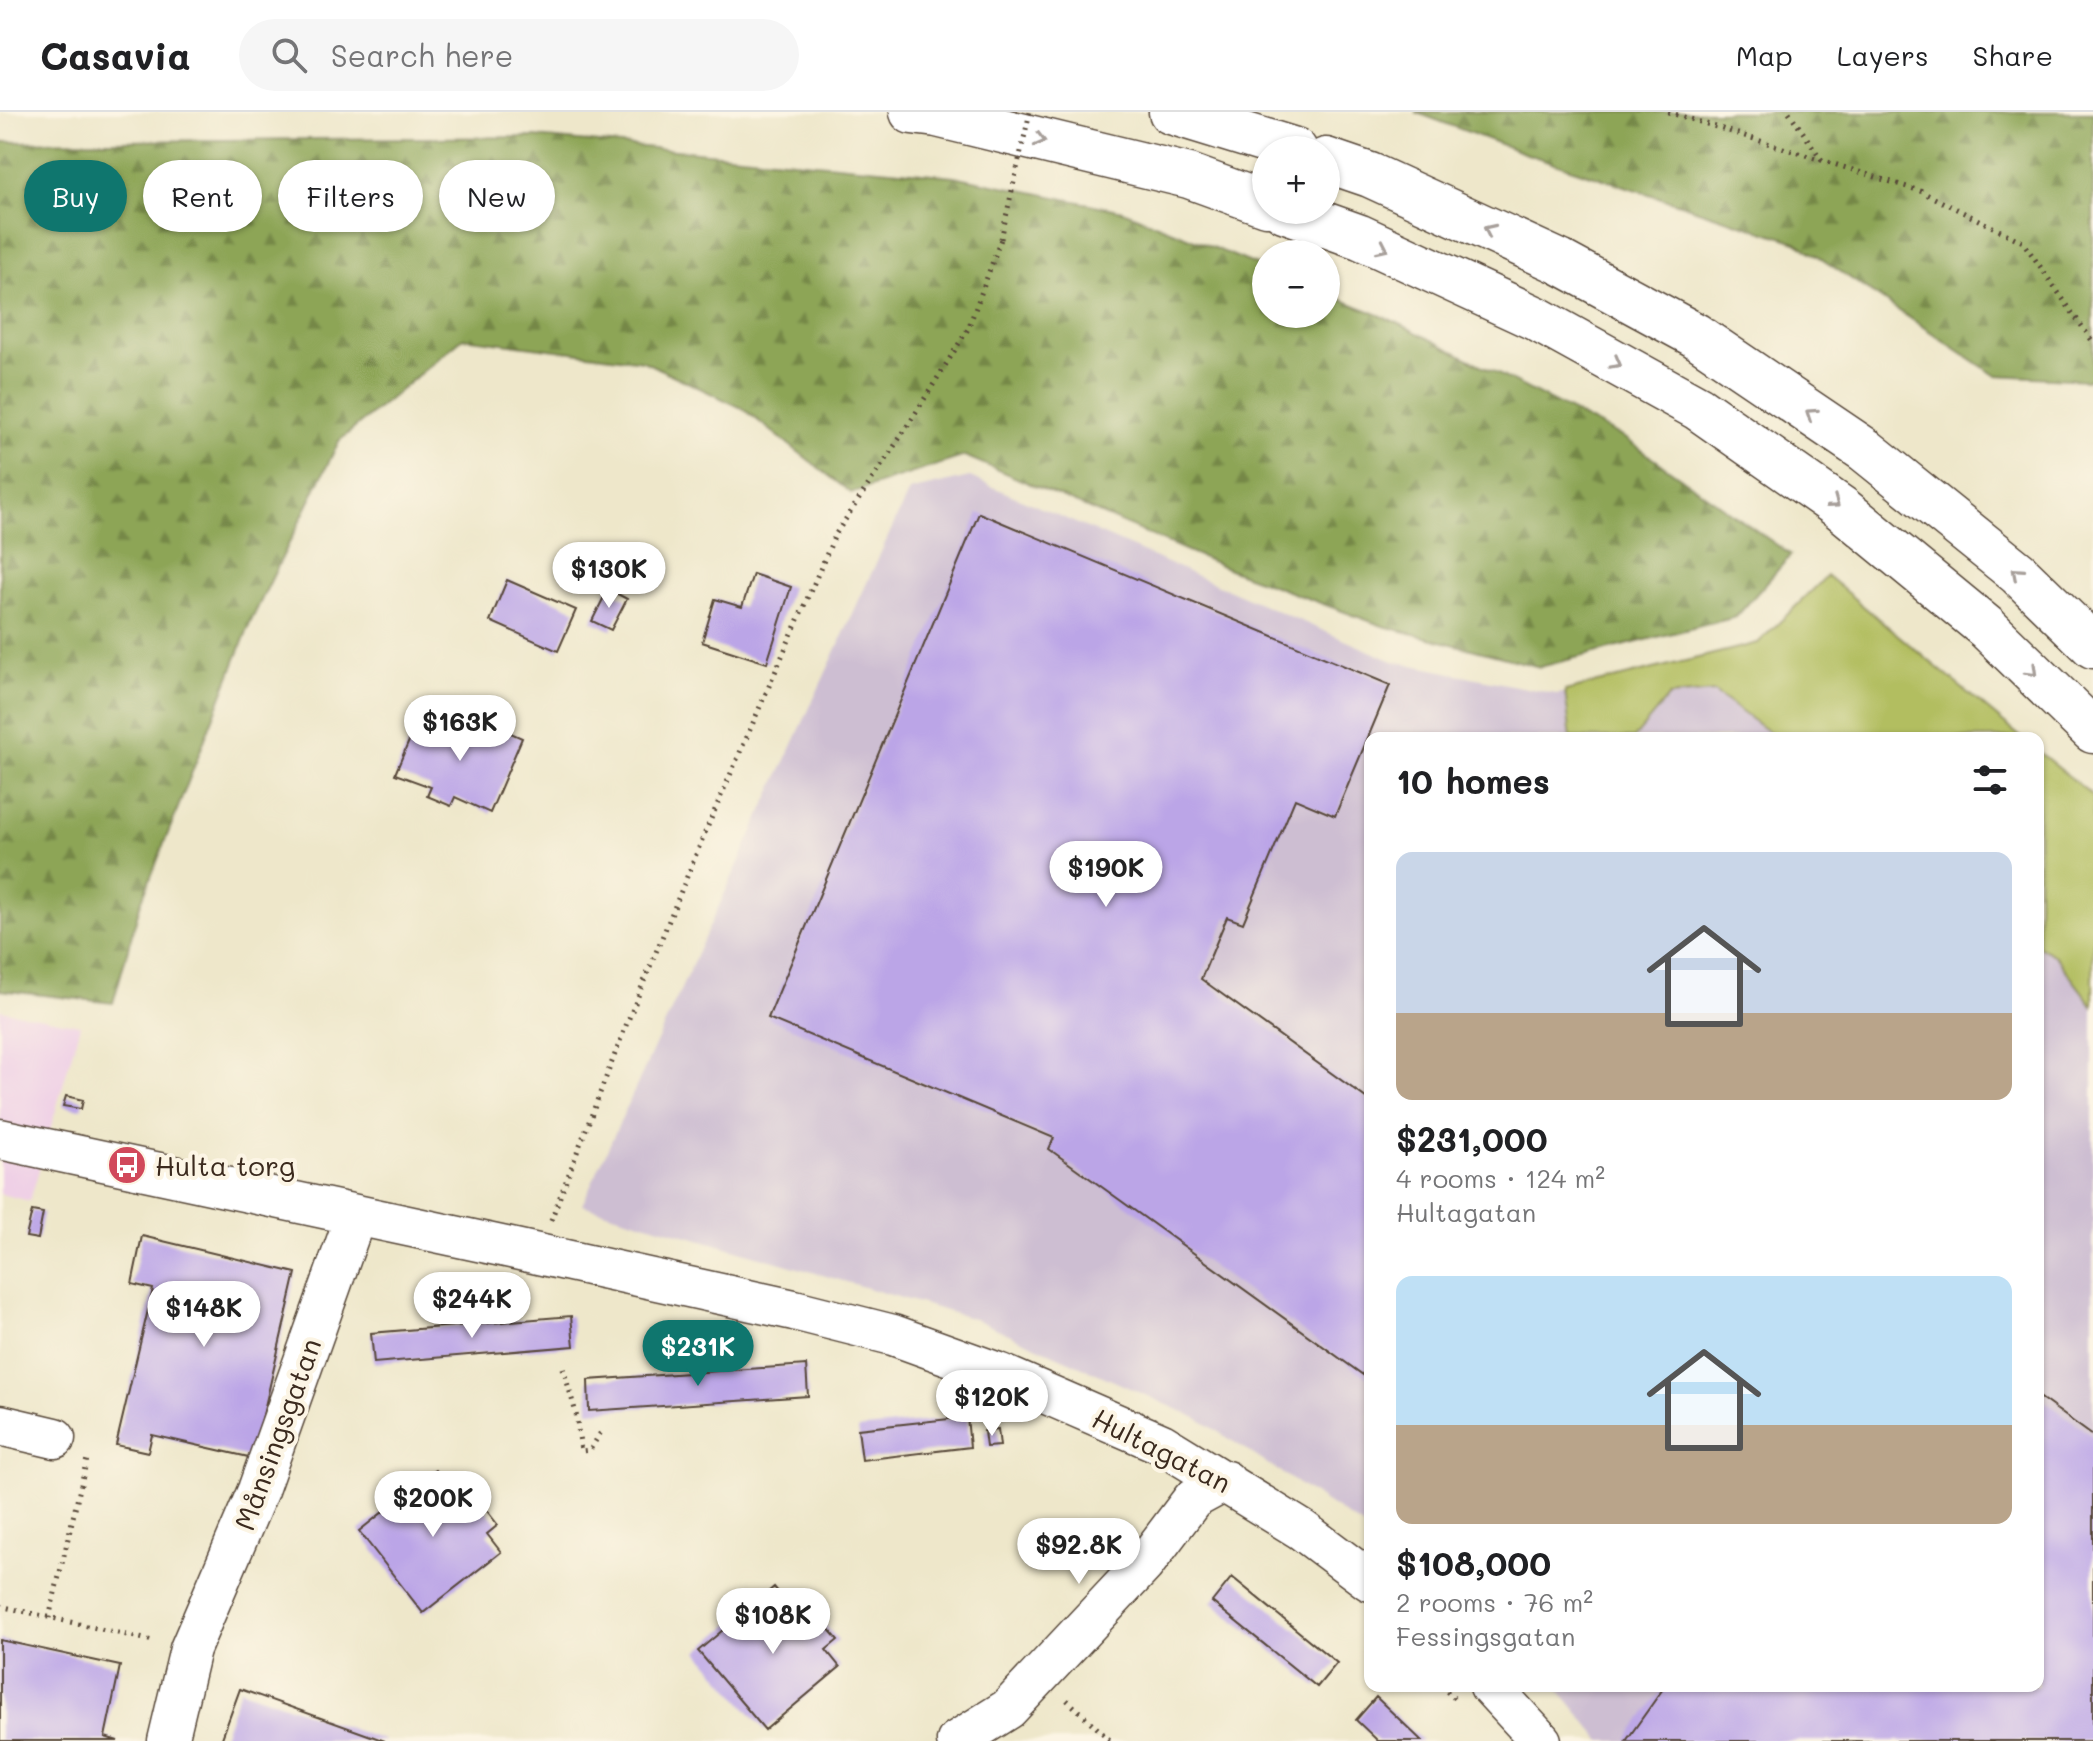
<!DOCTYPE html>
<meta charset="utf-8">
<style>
body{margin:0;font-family:Mali,sans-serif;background:#f6f6f6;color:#202124;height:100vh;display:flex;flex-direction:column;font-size:30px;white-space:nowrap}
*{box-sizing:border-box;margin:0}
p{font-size:26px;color:#757577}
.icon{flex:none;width:44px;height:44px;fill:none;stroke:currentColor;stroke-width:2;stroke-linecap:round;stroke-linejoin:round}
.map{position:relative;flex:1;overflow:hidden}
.panel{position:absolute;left:1364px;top:620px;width:680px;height:960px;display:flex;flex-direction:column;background:#fff;border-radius:16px;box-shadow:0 2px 6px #0004}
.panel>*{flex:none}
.banner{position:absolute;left:24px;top:48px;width:760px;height:72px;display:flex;gap:16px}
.fabs{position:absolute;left:1252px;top:24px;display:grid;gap:16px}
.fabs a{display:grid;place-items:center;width:88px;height:88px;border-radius:50%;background:#fff;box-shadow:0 2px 6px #0004;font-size:40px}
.price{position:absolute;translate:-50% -68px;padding:0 18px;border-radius:28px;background:#fff;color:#222;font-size:26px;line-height:52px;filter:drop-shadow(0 2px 4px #0008)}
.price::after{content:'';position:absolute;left:50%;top:48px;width:24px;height:18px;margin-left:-12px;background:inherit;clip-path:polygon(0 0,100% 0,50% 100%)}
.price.active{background:#0f766e;color:#fff}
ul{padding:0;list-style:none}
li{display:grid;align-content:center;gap:16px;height:424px;padding:0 32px}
li span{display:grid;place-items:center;height:248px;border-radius:16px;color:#555}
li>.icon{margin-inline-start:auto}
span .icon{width:144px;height:144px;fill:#fffc;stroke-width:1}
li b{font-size:34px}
h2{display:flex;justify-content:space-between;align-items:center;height:96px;padding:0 32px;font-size:34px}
.chip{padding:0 28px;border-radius:36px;background:#fff;box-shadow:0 2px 6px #0004;font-size:28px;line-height:72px}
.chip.active{background:#0f766e;color:#fff}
header{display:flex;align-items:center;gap:48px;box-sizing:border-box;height:112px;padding:0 40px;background:#fff;border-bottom:2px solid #e0e0e0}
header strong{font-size:38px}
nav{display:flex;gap:44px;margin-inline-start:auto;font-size:28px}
.search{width:560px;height:72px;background:#f6f6f6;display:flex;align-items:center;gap:20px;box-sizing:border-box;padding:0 28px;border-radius:44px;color:#757577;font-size:30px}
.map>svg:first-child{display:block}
.built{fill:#efd0e6}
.industrial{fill:#cdbed2}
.grass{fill:#b2be60;stroke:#76743f;stroke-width:2}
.forest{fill:url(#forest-firs);stroke:#64683a;stroke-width:2}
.building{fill:#bba5e7}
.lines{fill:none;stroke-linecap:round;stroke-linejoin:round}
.minor-casing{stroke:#564638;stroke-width:43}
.highway-casing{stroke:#564638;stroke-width:47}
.path{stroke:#564638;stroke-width:5;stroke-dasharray:2 6;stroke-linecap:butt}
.minor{stroke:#fff;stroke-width:40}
.highway{stroke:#fff;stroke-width:44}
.path-bridge{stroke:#564638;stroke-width:5;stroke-dasharray:2 6;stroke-linecap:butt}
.oneway{stroke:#a79f9a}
.labels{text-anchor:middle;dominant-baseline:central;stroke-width:8;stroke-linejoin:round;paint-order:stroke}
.poi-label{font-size:28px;fill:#3b2a1e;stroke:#fcf5e5;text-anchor:start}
.street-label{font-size:28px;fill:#3b2a1e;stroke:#fcf5e5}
</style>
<header>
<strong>Casavia</strong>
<div class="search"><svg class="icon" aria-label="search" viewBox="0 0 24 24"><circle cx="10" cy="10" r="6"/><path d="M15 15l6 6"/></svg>Search here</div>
<nav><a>Map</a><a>Layers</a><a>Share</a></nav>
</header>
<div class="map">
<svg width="2093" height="1629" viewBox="0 0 2093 1629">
<defs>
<pattern id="forest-firs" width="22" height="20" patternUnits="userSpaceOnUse" patternTransform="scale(2)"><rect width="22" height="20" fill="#8da556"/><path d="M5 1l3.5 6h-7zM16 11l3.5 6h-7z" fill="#748747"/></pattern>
</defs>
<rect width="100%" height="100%" fill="#fcf5e5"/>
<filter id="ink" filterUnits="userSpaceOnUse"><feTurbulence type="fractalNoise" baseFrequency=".0125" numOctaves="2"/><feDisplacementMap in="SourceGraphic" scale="16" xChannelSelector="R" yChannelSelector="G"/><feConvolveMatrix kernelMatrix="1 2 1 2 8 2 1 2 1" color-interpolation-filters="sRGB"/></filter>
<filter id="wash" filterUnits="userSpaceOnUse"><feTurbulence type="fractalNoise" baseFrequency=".006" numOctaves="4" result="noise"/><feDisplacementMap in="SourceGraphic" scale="32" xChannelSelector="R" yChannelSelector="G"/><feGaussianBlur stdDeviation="1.8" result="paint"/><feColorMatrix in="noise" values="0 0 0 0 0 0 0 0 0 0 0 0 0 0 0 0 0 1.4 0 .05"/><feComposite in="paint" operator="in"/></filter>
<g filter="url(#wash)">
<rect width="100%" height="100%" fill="#eee7ca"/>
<!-- built -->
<path class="built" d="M0,898L80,913L30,1089L0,1082Z"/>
<!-- industrial -->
<path class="industrial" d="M970,365L1393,549L1556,582L1747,557L1846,626H1370V1419L1199,1307L977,1208L582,1093L909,379Z
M2038,775L2093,840V1629H1602L1556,1574H2038Z"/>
<!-- grass -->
<path class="grass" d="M1827,464L2022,626H1777L1714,580L1669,584L1634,626H1571L1565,579L1758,531Z
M2038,639L2093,684V894L2055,844L2038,834Z"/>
<!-- forest -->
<path class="forest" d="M1415,0H2093V263L2087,268L1995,263L1796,130L1524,41Z
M535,25L954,64L1123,99L1266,157V202H1326V181L1396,210L1626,327L1791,443L1736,505L1540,555L1383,514L1239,461L965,344L851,381L742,296L643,249L463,226L339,329L251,509L140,793L113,891L0,878V30Z"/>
<g id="blocks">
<!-- building -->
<path class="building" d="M979,401L1390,573L1335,704L1295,687L1243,811L1227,805L1201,867L1370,989V1268L1049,1037L1054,1026L768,906Z
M753,462L791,475L767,551L702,530L715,487L742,495Z
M507,468L576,498L558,539L490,509Z
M608,477L627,487L611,518L592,509Z
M448,609L481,622L486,610L522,626L490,701L455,685L451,694L427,684L431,675L395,662L417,610L444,622Z
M66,984L83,988L81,997L63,994Z
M32,1099L43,1101L38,1127L26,1125Z
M142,1124L296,1161L253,1346L152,1323L148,1340L116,1333L153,1177L132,1172Z
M571,1204L574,1234L374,1251L371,1221Z
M806,1253L808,1284L589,1299L588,1268Z
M2038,1284L2093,1324V1629H1626L1665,1574H2038Z
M967,1305L970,1335L862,1348L858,1317Z
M998,1317L1000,1334L986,1335L984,1319Z
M436,1358L449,1375L461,1366L498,1413L487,1422L501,1440L423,1501L359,1419Z
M1232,1465L1337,1551L1317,1575L1212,1490Z
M774,1475L788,1492L799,1482L838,1528L826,1538L840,1555L765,1618L698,1539Z
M0,1528L120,1554L105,1625L118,1629H0Z
M240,1577L385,1629H221Z
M1376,1585L1422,1629H1378L1356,1608Z"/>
</g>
</g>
<g filter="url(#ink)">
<use href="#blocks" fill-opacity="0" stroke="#564638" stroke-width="2"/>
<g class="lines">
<defs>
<path id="minor" d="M0,1027L506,1135L794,1198L893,1223L1001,1262L1162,1332L1302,1418L1370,1469
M0,1313L55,1326
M1490,1574L1541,1629
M168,1629L190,1537L258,1378L356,1103
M957,1629L1008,1597L1144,1452L1193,1387L1226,1369"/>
<path id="highway" d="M912,0L937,3L1189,64L1266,92
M1171,0L1295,38
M1326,48L1370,63L1560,150L1695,223L1865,338L2018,461L2093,534
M1284,98L1360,125L1535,206L1698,296L1841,396L1987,516L2093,619"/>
</defs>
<!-- minor casing -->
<use href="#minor" class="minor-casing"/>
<!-- highway casing -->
<use href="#highway" class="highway-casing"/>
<!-- path -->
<path class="path" d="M1668,0L1920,79L2023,130L2093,230
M1789,0L1822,48
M551,1108L627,911L704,723L835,423L907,315L968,217L1001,127
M563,1256L576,1301L581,1339L590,1338L601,1320
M0,1494L153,1529
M49,1506L87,1347
M1441,1574L1455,1587
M1067,1588L1111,1629"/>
<!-- minor -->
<use href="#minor" class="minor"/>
<!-- highway -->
<use href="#highway" class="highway"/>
<!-- path-bridge -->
<path class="path-bridge" d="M1001,127L1030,0"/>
</g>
<!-- one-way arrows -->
<defs><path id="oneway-chevron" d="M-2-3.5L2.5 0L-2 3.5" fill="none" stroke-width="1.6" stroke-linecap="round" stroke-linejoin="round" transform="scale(2)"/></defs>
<g class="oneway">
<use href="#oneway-chevron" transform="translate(1040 28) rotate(14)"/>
<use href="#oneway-chevron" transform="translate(1489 118) rotate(-155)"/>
<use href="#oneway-chevron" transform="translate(1383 136) rotate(25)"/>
<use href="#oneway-chevron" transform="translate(1616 251) rotate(29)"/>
<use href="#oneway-chevron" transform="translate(1811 302) rotate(-146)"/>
<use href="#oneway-chevron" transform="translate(1834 391) rotate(36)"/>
<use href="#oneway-chevron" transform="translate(2017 461) rotate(-139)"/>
<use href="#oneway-chevron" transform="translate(2032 559) rotate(44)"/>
</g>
</g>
<!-- icons -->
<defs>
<symbol id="bus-disc" viewBox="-11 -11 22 22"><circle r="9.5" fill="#d1495b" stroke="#fcf5e5"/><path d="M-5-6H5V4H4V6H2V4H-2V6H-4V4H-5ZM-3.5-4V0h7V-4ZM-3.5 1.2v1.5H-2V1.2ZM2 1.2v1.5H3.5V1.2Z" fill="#fff"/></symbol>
</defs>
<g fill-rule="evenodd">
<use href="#bus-disc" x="105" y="1031" width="44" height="44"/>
</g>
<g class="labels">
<!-- poi labels -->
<g class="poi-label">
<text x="155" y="1053">Hulta torg</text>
</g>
<!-- street labels -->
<g class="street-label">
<text transform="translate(277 1322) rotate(-70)">Månsingsgatan</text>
<text transform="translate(1162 1338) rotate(27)">Hultagatan</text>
</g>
</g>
</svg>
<div class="fabs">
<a>+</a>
<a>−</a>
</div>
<b class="price" style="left:609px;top:498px">$130K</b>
<b class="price" style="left:460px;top:651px">$163K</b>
<b class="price" style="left:1106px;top:797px">$190K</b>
<b class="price" style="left:472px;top:1228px">$244K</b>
<b class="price" style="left:204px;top:1237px">$148K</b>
<b class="price active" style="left:698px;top:1276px">$231K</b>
<b class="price" style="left:992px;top:1326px">$120K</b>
<b class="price" style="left:433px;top:1427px">$200K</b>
<b class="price" style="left:1079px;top:1474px">$92.8K</b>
<b class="price" style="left:773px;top:1544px">$108K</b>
<div class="banner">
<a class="chip active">Buy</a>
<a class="chip">Rent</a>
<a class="chip">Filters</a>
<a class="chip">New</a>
</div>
<section class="panel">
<h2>10 homes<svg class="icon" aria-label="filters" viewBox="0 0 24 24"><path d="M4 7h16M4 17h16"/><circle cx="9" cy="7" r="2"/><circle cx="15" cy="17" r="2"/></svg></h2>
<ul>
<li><span style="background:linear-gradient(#c9d6e8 65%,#b9a48a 0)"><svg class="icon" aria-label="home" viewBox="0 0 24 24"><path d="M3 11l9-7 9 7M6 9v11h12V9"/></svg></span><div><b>$231,000</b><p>4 rooms · 124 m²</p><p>Hultagatan</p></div></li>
<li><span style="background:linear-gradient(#bfe0f5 60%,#b9a48a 0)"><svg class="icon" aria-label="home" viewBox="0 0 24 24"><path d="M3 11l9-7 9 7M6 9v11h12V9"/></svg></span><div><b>$108,000</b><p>2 rooms · 76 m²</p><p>Fessingsgatan</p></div></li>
</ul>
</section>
</div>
